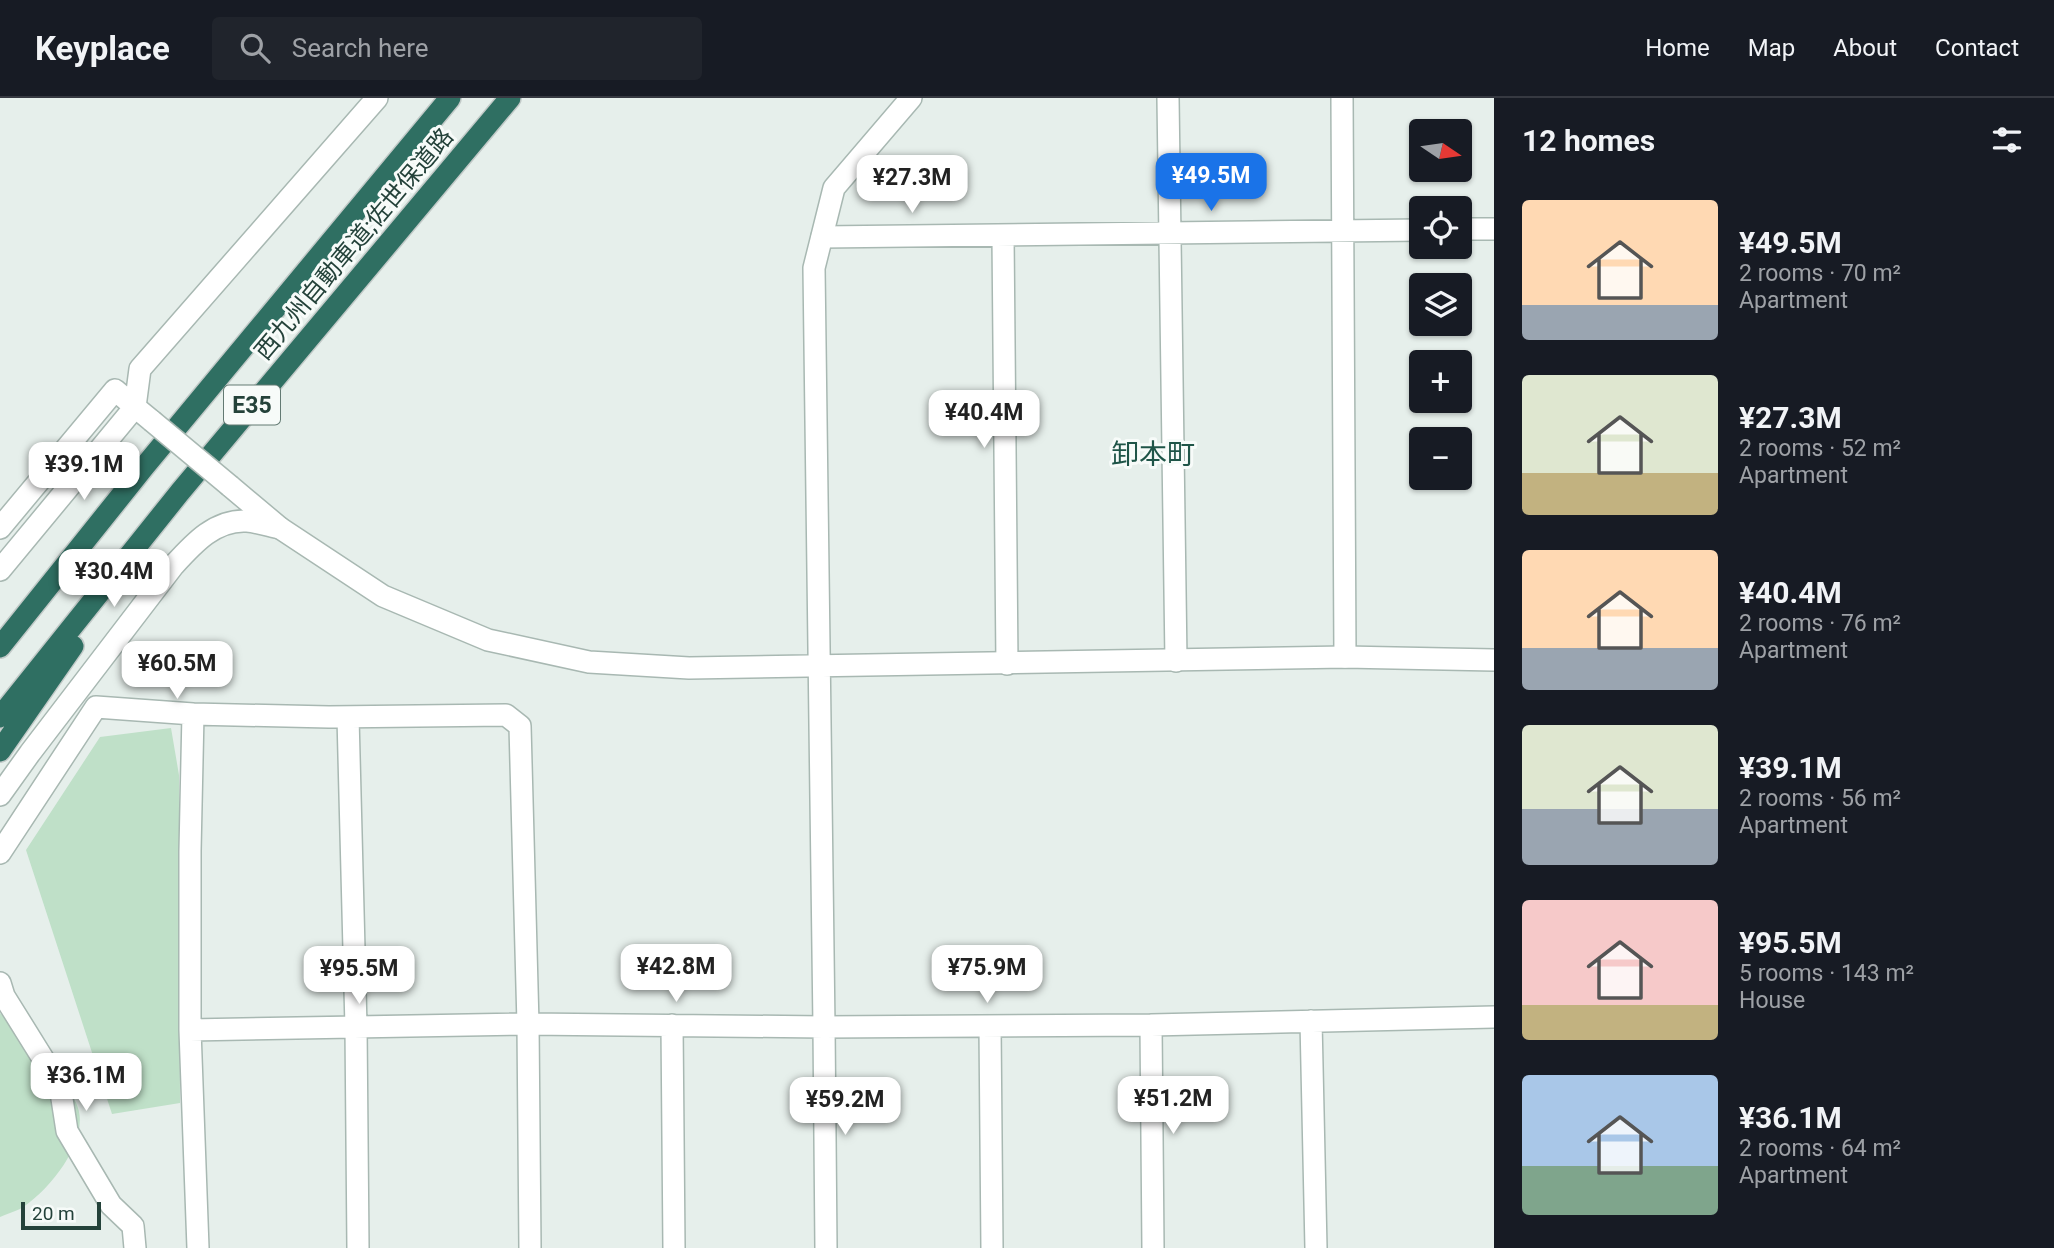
<!DOCTYPE html>
<meta charset="utf-8">
<style>
body{margin:0;font-family:Roboto,"Noto Sans JP",sans-serif;background:#20242c;color:#f1f3f6;height:100vh;display:flex;flex-direction:column;font-size:26px;white-space:nowrap}
*{box-sizing:border-box;margin:0}
p{font-size:23px;color:#9ea1a6}
.icon{flex:none;width:38px;height:38px;fill:none;stroke:currentColor;stroke-width:2;stroke-linecap:round;stroke-linejoin:round}
.map{position:relative;flex:1;overflow:hidden}
.details{display:flex;flex-direction:column;background:#171b24;width:560px}
.details>*{flex:none}
.needle{width:46px;rotate:103deg}
.controls{position:absolute;left:1409px;top:21px;display:grid;gap:14px}
.controls a{display:grid;place-items:center;width:63px;height:63px;border-radius:7px;background:#171b24;box-shadow:0 2px 5px #0004;font-size:35px}
.scale{position:absolute;left:21px;bottom:18px;width:80px;box-sizing:border-box;padding-left:7px;border:4px solid #24423a;border-top:0;font-size:19px;line-height:24px;white-space:nowrap;color:#24423a;-webkit-text-stroke:5px #f7fbf9;paint-order:stroke}
.price{position:absolute;translate:-50% -60px;padding:0 16px;border-radius:14px;background:#fff;color:#222;font-size:23px;line-height:46px;filter:drop-shadow(0 2px 4px #0008)}
.price::after{content:'';position:absolute;left:50%;top:42px;width:21px;height:16px;margin-left:-10px;background:inherit;clip-path:polygon(0 0,100% 0,50% 100%)}
.price.active{background:#1a73e8;color:#fff}
ul{padding:0;list-style:none}
li{display:flex;align-items:center;gap:21px;height:175px;padding:0 28px}
li span{display:grid;place-items:center;flex:none;width:196px;height:140px;border-radius:7px;color:#555}
li>.icon{margin-inline-start:auto}
span .icon{width:84px;height:84px;fill:#fffc;stroke-width:1}
li b{font-size:30px}
h2{display:flex;justify-content:space-between;align-items:center;height:84px;padding:0 28px;font-size:30px}
header{display:flex;align-items:center;gap:42px;box-sizing:border-box;height:98px;padding:0 35px;background:#171b24;border-bottom:2px solid #363941}
header strong{font-size:33px}
nav{display:flex;gap:38px;margin-inline-start:auto;font-size:24px}
.search{width:490px;height:63px;background:#20242c;display:flex;align-items:center;gap:18px;box-sizing:border-box;padding:0 24px;border-radius:7px;color:#9ea1a6;font-size:26px}
main{display:flex;flex:1;min-height:0}
.map>svg:first-child{display:block}
.green{fill:#bfe0c8}
.lines{fill:none;stroke-linecap:round;stroke-linejoin:round}
.minor-casing{stroke:#a8b8b2;stroke-width:24}
.tertiary-casing{stroke:#a8b8b2;stroke-width:24}
.motorway-casing{stroke:#c2cac8;stroke-width:24}
.minor{stroke:#fff;stroke-width:21}
.tertiary{stroke:#fff;stroke-width:21}
.motorway{stroke:#2f6f62;stroke-width:21}
.tertiary-bridge-casing{stroke:#a8b8b2;stroke-width:24;stroke-linecap:butt}
.tertiary-bridge{stroke:#fff;stroke-width:21}
.labels{text-anchor:middle;dominant-baseline:central;stroke-width:6;stroke-linejoin:round;paint-order:stroke}
.shield{fill:#f7fbf9;stroke:#637a73;stroke-width:2}
.shield-label{font-size:23px;font-weight:bold;fill:#24423a}
.street-label{font-size:24px;fill:#24423a;stroke:#f7fbf9}
.quarter-label{font-size:28px;fill:#1f5548;stroke:#f7fbf9}
</style>
<header>
<strong>Keyplace</strong>
<div class="search"><svg class="icon" aria-label="search" viewBox="0 0 24 24"><circle cx="10" cy="10" r="6"/><path d="M15 15l6 6"/></svg>Search here</div>
<nav><a>Home</a><a>Map</a><a>About</a><a>Contact</a></nav>
</header>
<main>
<div class="map">
<svg width="1494" height="1150" viewBox="0 0 1494 1150">
<rect width="100%" height="100%" fill="#e6efeb"/>
<!-- green -->
<path class="green" d="M171,630L179,677L180,1005L112,1016L26,752L100,639Z
M0,915C20,934 71,985 78,1010C89,1044 48,1094 20,1111C14,1114 6,1116 0,1119Z"/>
<g class="lines">
<defs>
<path id="minor" d="M1168,0L1176,563
M1342,0L1345,559
M1460,131H1494
M1003,138L1007,566
M822,139L1421,132
M0,430L115,292L135,309
M0,472L135,309L140,271L377,0
M348,619L356,929L358,1150
M0,697L30,655L173,468C193,446 215,421 247,423C258,424 270,428 280,430
M0,755L96,609L193,616
M0,885L4,898L60,988L67,1033L111,1107L133,1128L135,1150
M1311,923L1316,1150
M672,927L674,1150
M1151,927L1153,1150
M990,928L992,1150
M824,929L826,1150
M190,932L528,926L824,929L1151,927L1494,919
M198,1150L190,932V753L193,616L329,619L506,617L520,628L528,926L530,1150"/>
<path id="tertiary" d="M135,309L152,323
M230,388L280,430L383,498L488,542L589,564L689,570L1345,559L1494,562
M824,929L814,170L834,90L911,0"/>
<path id="motorway" d="M0,549L144,369L450,0
M0,619L180,394L510,0
M0,653L73,548"/>
</defs>
<!-- minor casing -->
<use href="#minor" class="minor-casing"/>
<!-- tertiary casing -->
<use href="#tertiary" class="tertiary-casing"/>
<!-- motorway casing -->
<use href="#motorway" class="motorway-casing"/>
<!-- minor -->
<use href="#minor" class="minor"/>
<!-- tertiary -->
<use href="#tertiary" class="tertiary"/>
<!-- motorway -->
<use href="#motorway" class="motorway"/>
<defs>
<path id="tertiary-bridge" d="M152,323L230,388"/>
</defs>
<!-- tertiary-bridge casing -->
<use href="#tertiary-bridge" class="tertiary-bridge-casing"/>
<!-- tertiary-bridge -->
<use href="#tertiary-bridge" class="tertiary-bridge"/>
</g>
<g class="labels">
<!-- shield labels -->
<rect class="shield" x="224" y="287.5" width="56" height="39" rx="5"/>
<g class="shield-label">
<text x="252" y="307">E35</text>
</g>
<!-- street labels -->
<g class="street-label">
<text transform="translate(354 146) rotate(-50)">西九州自動車道;佐世保道路</text>
</g>
<!-- quarter labels -->
<g class="quarter-label">
<text x="1153" y="356">卸本町</text>
</g>
</g>
</svg>
<div class="controls">
<a><svg class="needle" viewBox="-14 -14 28 28"><path d="M0-13l5 13h-10z" fill="#e53935"/><path d="M0 13l5-13h-10z" fill="#9ea1a6"/></svg></a>
<a><svg class="icon" aria-label="locate" viewBox="0 0 24 24"><circle cx="12" cy="12" r="6"/><path d="M12 2v4M12 18v4M2 12h4M18 12h4"/></svg></a>
<a><svg class="icon" aria-label="layers" viewBox="0 0 24 24"><path d="M12 4l9 5-9 5-9-5zM3 14l9 5 9-5"/></svg></a>
<a>+</a>
<a>−</a>
</div>
<div class="scale">20 m</div>
<b class="price active" style="left:1211px;top:115px">¥49.5M</b>
<b class="price" style="left:912px;top:117px">¥27.3M</b>
<b class="price" style="left:984px;top:352px">¥40.4M</b>
<b class="price" style="left:84px;top:404px">¥39.1M</b>
<b class="price" style="left:114px;top:511px">¥30.4M</b>
<b class="price" style="left:177px;top:603px">¥60.5M</b>
<b class="price" style="left:676px;top:906px">¥42.8M</b>
<b class="price" style="left:987px;top:907px">¥75.9M</b>
<b class="price" style="left:359px;top:908px">¥95.5M</b>
<b class="price" style="left:86px;top:1015px">¥36.1M</b>
<b class="price" style="left:1173px;top:1038px">¥51.2M</b>
<b class="price" style="left:845px;top:1039px">¥59.2M</b>
</div>
<section class="details">
<h2>12 homes<svg class="icon" aria-label="filters" viewBox="0 0 24 24"><path d="M4 7h16M4 17h16"/><circle cx="9" cy="7" r="2"/><circle cx="15" cy="17" r="2"/></svg></h2>
<ul>
<li><span style="background:linear-gradient(#ffd9b3 75%,#9aa5b1 0)"><svg class="icon" aria-label="home" viewBox="0 0 24 24"><path d="M3 11l9-7 9 7M6 9v11h12V9"/></svg></span><div><b>¥49.5M</b><p>2 rooms · 70 m²</p><p>Apartment</p></div></li>
<li><span style="background:linear-gradient(#dfe7d0 70%,#c2b280 0)"><svg class="icon" aria-label="home" viewBox="0 0 24 24"><path d="M3 11l9-7 9 7M6 9v11h12V9"/></svg></span><div><b>¥27.3M</b><p>2 rooms · 52 m²</p><p>Apartment</p></div></li>
<li><span style="background:linear-gradient(#ffd9b3 70%,#9aa5b1 0)"><svg class="icon" aria-label="home" viewBox="0 0 24 24"><path d="M3 11l9-7 9 7M6 9v11h12V9"/></svg></span><div><b>¥40.4M</b><p>2 rooms · 76 m²</p><p>Apartment</p></div></li>
<li><span style="background:linear-gradient(#dfe7d0 60%,#9aa5b1 0)"><svg class="icon" aria-label="home" viewBox="0 0 24 24"><path d="M3 11l9-7 9 7M6 9v11h12V9"/></svg></span><div><b>¥39.1M</b><p>2 rooms · 56 m²</p><p>Apartment</p></div></li>
<li><span style="background:linear-gradient(#f6c9c9 75%,#c2b280 0)"><svg class="icon" aria-label="home" viewBox="0 0 24 24"><path d="M3 11l9-7 9 7M6 9v11h12V9"/></svg></span><div><b>¥95.5M</b><p>5 rooms · 143 m²</p><p>House</p></div></li>
<li><span style="background:linear-gradient(#a9c7e8 65%,#7fa58c 0)"><svg class="icon" aria-label="home" viewBox="0 0 24 24"><path d="M3 11l9-7 9 7M6 9v11h12V9"/></svg></span><div><b>¥36.1M</b><p>2 rooms · 64 m²</p><p>Apartment</p></div></li>
</ul>
</section>
</main>
